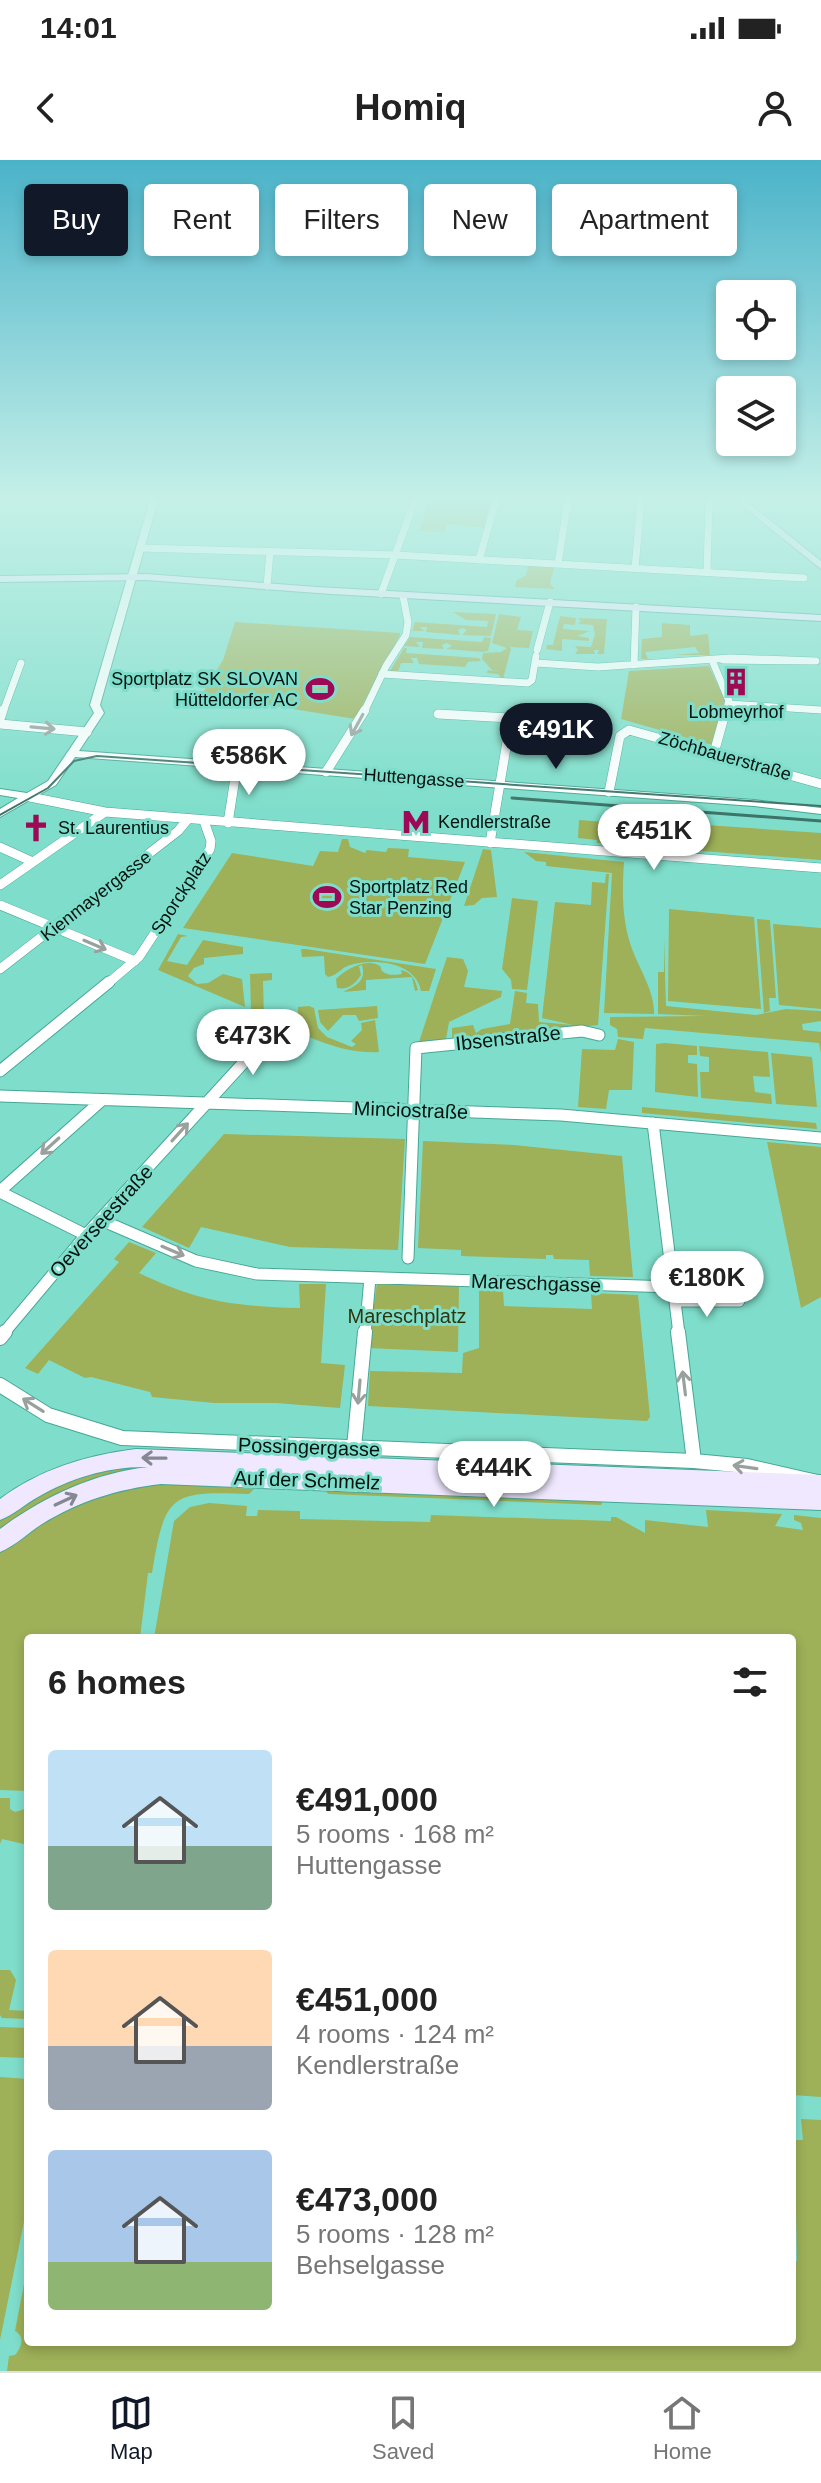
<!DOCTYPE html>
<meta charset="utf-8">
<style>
body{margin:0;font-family:Arial,sans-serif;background:#f6f6f6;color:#222;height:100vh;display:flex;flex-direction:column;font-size:30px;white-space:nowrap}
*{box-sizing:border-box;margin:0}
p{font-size:26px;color:#767676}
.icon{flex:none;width:44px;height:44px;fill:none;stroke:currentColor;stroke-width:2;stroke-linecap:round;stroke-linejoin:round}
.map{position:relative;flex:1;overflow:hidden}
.panel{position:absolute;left:24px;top:1474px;width:772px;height:712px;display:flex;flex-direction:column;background:#fff;border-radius:8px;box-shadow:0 4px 12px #0003}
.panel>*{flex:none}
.banner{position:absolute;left:24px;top:24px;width:774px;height:72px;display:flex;gap:16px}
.tools{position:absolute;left:716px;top:120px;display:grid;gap:16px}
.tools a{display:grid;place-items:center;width:80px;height:80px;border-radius:8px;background:#fff;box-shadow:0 4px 12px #0003;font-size:40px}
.price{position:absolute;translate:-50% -68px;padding:0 18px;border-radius:28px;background:#fff;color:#222;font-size:26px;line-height:52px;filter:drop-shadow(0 2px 4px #0008)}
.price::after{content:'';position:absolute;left:50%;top:48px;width:24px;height:18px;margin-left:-12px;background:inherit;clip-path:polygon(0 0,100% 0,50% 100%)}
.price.selected{background:#111827;color:#fff}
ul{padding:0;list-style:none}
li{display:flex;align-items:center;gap:24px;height:200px;padding:0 24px}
li span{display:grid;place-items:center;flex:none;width:224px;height:160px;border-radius:8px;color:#555}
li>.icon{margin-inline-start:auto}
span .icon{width:96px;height:96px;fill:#fffc;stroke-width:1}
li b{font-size:34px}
h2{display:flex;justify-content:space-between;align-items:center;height:96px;padding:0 24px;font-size:34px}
.chip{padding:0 28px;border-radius:8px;background:#fff;box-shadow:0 4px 12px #0003;font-size:28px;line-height:72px}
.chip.selected{background:#111827;color:#fff}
.status{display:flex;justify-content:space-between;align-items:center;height:56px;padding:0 40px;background:#fff;direction:ltr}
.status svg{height:22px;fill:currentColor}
header{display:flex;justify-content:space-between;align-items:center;height:104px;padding:0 24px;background:#fff;font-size:36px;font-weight:700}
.menu{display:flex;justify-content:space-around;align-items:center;height:112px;border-top:2px solid #e0e0e0;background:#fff;font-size:22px;color:#767676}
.menu a{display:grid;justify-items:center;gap:4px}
.menu .selected{color:#111827}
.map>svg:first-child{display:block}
.green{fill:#9eb058}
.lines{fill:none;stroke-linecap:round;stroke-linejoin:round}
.minor-far3-casing{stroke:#46a795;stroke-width:8}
.minor-far2-casing{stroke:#46a795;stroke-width:10}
.minor-far1-casing{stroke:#46a795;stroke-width:13}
.minor-casing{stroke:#46a795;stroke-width:16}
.tertiary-casing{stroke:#46a795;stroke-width:2}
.secondary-casing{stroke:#46a795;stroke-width:2}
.minor-far3{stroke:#fff;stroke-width:7}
.minor-far2{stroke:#fff;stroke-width:9}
.minor-far1{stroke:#fff;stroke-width:11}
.minor{stroke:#fff;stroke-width:14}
.tertiary{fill:#fff;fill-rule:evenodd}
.secondary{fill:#efe8fe;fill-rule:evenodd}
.tram{stroke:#3d7368;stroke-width:2}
.rail{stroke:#3d7368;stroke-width:3}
.oneway{stroke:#99a19f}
.oneway2{stroke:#848892}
.labels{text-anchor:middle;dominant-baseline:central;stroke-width:6;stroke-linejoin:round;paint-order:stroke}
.far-poi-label{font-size:18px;fill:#01130f;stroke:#7fdecb;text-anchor:start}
.far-street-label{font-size:18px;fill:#01130f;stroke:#7fdecb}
.street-label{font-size:20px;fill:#01130f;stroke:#7fdecb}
.park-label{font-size:20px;fill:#2e360d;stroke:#7fdecb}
</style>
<div class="status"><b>14:01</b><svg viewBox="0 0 49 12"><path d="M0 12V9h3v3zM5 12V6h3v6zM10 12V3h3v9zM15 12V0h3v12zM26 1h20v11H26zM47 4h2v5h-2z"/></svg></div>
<header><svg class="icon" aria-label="back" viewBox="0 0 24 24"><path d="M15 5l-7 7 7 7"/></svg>Homiq<svg class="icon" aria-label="person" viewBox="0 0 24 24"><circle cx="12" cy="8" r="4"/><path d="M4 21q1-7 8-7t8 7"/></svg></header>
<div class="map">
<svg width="821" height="2211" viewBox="0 0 821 2211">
<rect width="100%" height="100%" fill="#7fdecb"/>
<!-- green -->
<path class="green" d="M429,340H493L484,368L447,364L444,372L419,371Z
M528,406L554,407L550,424L555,429L515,427L516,421L526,415Z
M453,452L496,454L491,476L462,475L467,470L462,468L458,470L460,475L426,472L427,467H420L424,471H412L415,462L487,467L488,461L466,460Z
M499,454L521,457L517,470L533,471L529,488L511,487L509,483L511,489L503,519L498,514L487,513L488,510L500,512L492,510L482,499L483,493L501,492L507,488L492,483Z
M560,456L576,458L575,465L564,464L563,469L590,471L577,476L589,478V481L562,479V491L546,489L547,485H553Z
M578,458L607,459L604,494H597L599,490H594L595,494H575L578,490L575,486L591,487L595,474L593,465L578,464L581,461Z
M235,462L400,473V475L355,559L262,544H196L223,500Z
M662,463L690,465V476L708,474L710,495H673L699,493L695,487L645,492L648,499H641L642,479L662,477Z
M410,477L482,482L484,477L491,478L488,491L483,492L446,489L452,486L447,483L442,485L444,489L422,488L423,482H416L420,487L404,486Z
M404,488H407L406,493L479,498L481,501L468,502L465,507L419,504L417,498H411L414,503H401L398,512L390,511Z
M709,506L725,540L712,585L621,559L629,511Z
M606,658L821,673V700L597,683V680L578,678L579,660L605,662Z
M342,679H348L350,687L365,693L367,690L386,692L388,688L409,689L408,697L465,702L425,804L183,768L232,693L313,706L320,691L338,692Z
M483,689L491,690L497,737L482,738L474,745L464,746Z
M524,692L624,702C622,730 622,757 630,783C637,806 655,830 654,854L604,853L612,713L546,706V702L536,701Z
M606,714H609L598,865L452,879V868L473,865L476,873L482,869L510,864L515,831L527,833L526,843L538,844L539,862L573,865L542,858L555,742L591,745L592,722L605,723Z
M512,738L538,741L527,830L512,829L511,820L502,809Z
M669,749L754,757L761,849L668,841Z
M757,759L770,760L776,838H769L770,851L764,853Z
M773,764L821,768V849L779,845Z
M178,774L188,776L181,777L167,801L187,805L203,780L243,787V794L204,798V804L194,808L188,816L197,824L208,823L223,814L242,819L245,847L158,810Z
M664,776L666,846L756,855L786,849L821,851V861L802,864L803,870L821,872V893L819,883L645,868L643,879L618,877L617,869L610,865V857L706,856L658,854V812H664Z
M301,789H306L436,809L429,831H421C416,802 375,798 350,805C341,808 338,815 328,817L325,814L324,796L302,797Z
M447,797L463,799L468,811L464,827L502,831L501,837L449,862L446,879L419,882Z
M362,805L359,806L361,815C355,824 348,830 337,828L336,819C344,810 367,797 380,806C381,807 381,810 382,811C387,816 397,815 402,814L401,810C413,813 415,820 418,830L415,831L412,817L366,820V830L343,832C354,826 367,822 362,805Z
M272,813V820L263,821L264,857L251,851L250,814Z
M309,846L314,848L318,868L327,877L352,887L356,884L351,881L362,870L361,863L375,860L379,892C343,894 314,879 282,865L298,856V847Z
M377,846L378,858L359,861L356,855H343L328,871L320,862L318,850Z
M618,879L634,882L632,930H609L606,949L578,947L582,889L615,890Z
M665,883L697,886V895H688V903L697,904L698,937L655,932L656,884Z
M699,886L768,892L770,917L753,916L755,932L771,934L772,944L701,938L700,912H709V897L700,896Z
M771,893L812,897L817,947L776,944Z
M642,947L816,963L817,969L642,953Z
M224,974L405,979L398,1090L290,1087L201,1067L189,1088L142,1067Z
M423,981L514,985L622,996L633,1117L590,1116L589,1100L554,1099L553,1095H546V1099L461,1096V1090L418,1088Z
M767,982L821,987V1137L801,1148Z
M129,1082L156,1093L139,1113C200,1142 233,1146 300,1148L299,1124H326L321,1203L345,1205L340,1248L276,1243H214L152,1237L150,1232L91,1217L85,1218L49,1200L38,1214L25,1208L119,1102L114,1099Z
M377,1123H459L458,1192L368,1188Z
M479,1129L503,1130L504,1146L592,1149L591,1133L638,1135L650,1257L647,1261L368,1246L370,1211L462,1213L463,1193L479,1188Z
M157,1305L169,1309L0,1373V1361C48,1325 97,1308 157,1305Z
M147,1323L254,1329L249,1334C170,1331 165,1334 152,1413H148L140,1478L85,1474L84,1478H28V1631L0,1630V1391L72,1344Z
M326,1331H340L603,1341L601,1345L328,1334Z
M209,1343L247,1346L246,1356H257L258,1350L300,1351V1359L430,1362L431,1355L611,1361V1357H616L645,1373V1360L708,1367L706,1350L782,1354L775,1366L803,1370L801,1363L794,1360V1355L821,1358V1937L792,1935V1478H154L174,1361L190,1347Z
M0,1638H10V1649L15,1652L28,1648V1685L2,1679L0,1684Z
M0,1810H10L16,1820L9,1850L28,1851V1859L2,1858L0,1855Z
M0,1867L28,1868V1898L0,1897Z
M0,1917L28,1919V2042L0,2180Z
M801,1959L821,1960V2211H7L9,2196L15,2195C21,2188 26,2177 15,2171L24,2124L28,2122V2182H792V2101H797L796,2051L792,2047V1980H803Z"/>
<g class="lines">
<defs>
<path id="minor-far3" d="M140,388L396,395L804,418
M479,400L496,340
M558,404L568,340
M635,408L641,340
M707,412L709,340
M267,426L270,392
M381,434L415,340
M537,490L550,442
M712,500L729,541L726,552
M536,503L598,507L730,498L816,501L723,500
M634,505L636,447
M382,514L528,523L532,520L536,496
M728,544L821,550
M3,552L21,503
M364,552L386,506L406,475L408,462L403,436"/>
<path id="minor-far2" d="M438,554L511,558L490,683
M0,559L3,550
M0,564L87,572
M714,593L726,550
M326,612L365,550
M609,632L620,576L629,570L821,624
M30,637L105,652L821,708
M228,663L237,605
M0,687L33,702
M0,725L105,652
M0,745L135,801
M0,809L178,671L188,659
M107,824L139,797L210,689L211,681L204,661"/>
<path id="minor-far1" d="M0,911L109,822
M0,936L561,955L821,978
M653,963L679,1174
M0,1031L101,941
M0,1032L86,1075
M101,1060L196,1101L257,1114L672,1127
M408,1098L416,888L582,871L599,875
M675,1141H739
M3,1174L86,1075L277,866
M365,1174L370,1118"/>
<path id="minor" d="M678,1172L694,1301
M0,1178L5,1172
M0,1225L48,1255L122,1278L694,1301L747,1306L821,1323
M354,1287L365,1172"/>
<path id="tertiary" d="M150,340H158L100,545L104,553L79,591L754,640L821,648V654L754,646L75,597L56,625L0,657V649L18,638L0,635V629L27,633L48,621L94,553L90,545Z"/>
<path id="secondary" d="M735,340H745L821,401V409Z
M146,414L317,427L821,455V461L331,434L146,420L0,422V416Z
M136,1289L821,1315V1350L161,1324C118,1329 79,1341 42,1364C28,1373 15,1386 0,1392V1369C43,1337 94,1313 148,1307C110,1306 70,1318 38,1337C25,1344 14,1355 0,1360V1339C40,1309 87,1295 136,1289Z"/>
</defs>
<!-- minor-far3 casing -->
<use href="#minor-far3" class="minor-far3-casing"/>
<!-- minor-far2 casing -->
<use href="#minor-far2" class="minor-far2-casing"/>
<!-- minor-far1 casing -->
<use href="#minor-far1" class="minor-far1-casing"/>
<!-- minor casing -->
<use href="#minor" class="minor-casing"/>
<!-- tertiary casing -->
<use href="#tertiary" class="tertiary-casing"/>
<!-- secondary casing -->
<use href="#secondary" class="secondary-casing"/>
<!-- minor-far3 -->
<use href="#minor-far3" class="minor-far3"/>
<!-- minor-far2 -->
<use href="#minor-far2" class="minor-far2"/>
<!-- minor-far1 -->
<use href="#minor-far1" class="minor-far1"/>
<!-- minor -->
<use href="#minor" class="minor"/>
<!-- tertiary -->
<use href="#tertiary" class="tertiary"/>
<!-- secondary -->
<use href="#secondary" class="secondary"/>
<!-- tram -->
<path class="tram" d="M0,655L48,628L74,601L97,596L821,646"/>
<!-- rail -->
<path class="rail" d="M512,638L821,661"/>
</g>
<!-- one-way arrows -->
<defs><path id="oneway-shaft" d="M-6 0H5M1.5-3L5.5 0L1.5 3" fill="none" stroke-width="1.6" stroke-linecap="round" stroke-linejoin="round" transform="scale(2)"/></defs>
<g class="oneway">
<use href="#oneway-shaft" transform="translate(357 565) rotate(119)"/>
<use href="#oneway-shaft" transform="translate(43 568) rotate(5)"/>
<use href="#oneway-shaft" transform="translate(95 785) rotate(23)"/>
<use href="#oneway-shaft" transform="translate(180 972) rotate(-48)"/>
<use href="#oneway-shaft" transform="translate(50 986) rotate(138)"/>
<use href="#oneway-shaft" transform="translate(173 1091) rotate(23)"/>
<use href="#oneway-shaft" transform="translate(684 1223) rotate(-97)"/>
<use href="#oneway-shaft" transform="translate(359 1232) rotate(95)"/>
<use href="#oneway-shaft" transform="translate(33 1245) rotate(-148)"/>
<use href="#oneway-shaft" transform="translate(745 1307) rotate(-172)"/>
</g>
<g class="oneway2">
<use href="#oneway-shaft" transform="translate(154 1298) rotate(-179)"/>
<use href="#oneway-shaft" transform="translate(66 1340) rotate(-25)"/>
</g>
<!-- sky -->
<linearGradient id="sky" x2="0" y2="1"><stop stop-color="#4bb3c9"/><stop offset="0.52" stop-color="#c5f0e8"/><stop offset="1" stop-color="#c5f0e8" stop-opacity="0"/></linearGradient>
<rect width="821" height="650" fill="url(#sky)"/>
<!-- icons -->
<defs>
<symbol id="building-bare" viewBox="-9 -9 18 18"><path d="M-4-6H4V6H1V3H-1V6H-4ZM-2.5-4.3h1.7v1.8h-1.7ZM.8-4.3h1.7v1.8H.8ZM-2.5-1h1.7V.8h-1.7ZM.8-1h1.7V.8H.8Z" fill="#9d0954" stroke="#7fdecb" stroke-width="2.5" paint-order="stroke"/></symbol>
<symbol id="stadium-bare" viewBox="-9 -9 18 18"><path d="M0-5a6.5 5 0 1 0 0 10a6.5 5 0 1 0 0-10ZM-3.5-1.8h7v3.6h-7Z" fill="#9d0954" stroke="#7fdecb" stroke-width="2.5" paint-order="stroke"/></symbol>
<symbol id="metro-bare" viewBox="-9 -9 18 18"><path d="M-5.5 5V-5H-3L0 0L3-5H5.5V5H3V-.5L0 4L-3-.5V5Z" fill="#9d0954" stroke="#7fdecb" stroke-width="2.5" paint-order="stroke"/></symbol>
<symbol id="church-bare" viewBox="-9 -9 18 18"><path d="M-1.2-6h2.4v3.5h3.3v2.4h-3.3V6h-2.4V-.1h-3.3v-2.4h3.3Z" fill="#9d0954" stroke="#7fdecb" stroke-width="2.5" paint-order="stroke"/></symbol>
</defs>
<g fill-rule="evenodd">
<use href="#building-bare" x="716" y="502" width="40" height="40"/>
<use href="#stadium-bare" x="300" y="509" width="40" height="40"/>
<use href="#metro-bare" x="396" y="642" width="40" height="40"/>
<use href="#church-bare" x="16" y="648" width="40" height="40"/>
<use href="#stadium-bare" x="307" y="717" width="40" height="40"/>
</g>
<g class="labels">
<!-- far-poi labels -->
<g class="far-poi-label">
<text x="298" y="519" text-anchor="end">Sportplatz SK SLOVAN<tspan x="298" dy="21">Hütteldorfer AC</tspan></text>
<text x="736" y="552" text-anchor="middle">Lobmeyrhof</text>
<text x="438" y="662">Kendlerstraße</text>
<text x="58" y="668">St. Laurentius</text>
<text x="349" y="727">Sportplatz Red<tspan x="349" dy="21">Star Penzing</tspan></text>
</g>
<!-- far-street labels -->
<g class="far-street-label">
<text transform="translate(725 596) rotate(16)">Zöchbauerstraße</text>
<text transform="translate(414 618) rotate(4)">Huttengasse</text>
<text transform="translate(181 733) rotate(-57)">Sporckplatz</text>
<text transform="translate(96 736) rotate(-38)">Kienmayergasse</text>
</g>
<!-- street labels -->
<g class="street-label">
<text transform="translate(508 878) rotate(-6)">Ibsenstraße</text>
<text transform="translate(411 950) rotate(2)">Minciostraße</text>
<text transform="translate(101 1061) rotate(-48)">Oeverseestraße</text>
<text transform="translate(536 1123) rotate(2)">Mareschgasse</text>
<text transform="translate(309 1287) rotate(2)">Possingergasse</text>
<text transform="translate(307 1320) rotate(2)">Auf der Schmelz</text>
</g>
<!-- park labels -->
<g class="park-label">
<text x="407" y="1156">Mareschplatz</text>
</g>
</g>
</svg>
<div class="tools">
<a><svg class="icon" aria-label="locate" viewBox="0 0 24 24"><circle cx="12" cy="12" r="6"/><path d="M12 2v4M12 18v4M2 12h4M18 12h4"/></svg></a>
<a><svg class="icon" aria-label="layers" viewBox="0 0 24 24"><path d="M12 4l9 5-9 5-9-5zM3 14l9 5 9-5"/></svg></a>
</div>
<b class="price selected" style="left:556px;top:611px">€491K</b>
<b class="price" style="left:249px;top:637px">€586K</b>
<b class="price" style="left:654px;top:712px">€451K</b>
<b class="price" style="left:253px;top:917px">€473K</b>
<b class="price" style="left:707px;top:1159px">€180K</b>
<b class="price" style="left:494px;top:1349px">€444K</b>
<div class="banner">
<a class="chip selected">Buy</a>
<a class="chip">Rent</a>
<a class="chip">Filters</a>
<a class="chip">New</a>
<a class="chip">Apartment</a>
</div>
<section class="panel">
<h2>6 homes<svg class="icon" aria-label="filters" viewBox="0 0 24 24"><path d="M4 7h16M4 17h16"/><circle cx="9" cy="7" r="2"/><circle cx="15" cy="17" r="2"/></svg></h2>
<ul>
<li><span style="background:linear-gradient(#bfe0f5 60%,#7fa58c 0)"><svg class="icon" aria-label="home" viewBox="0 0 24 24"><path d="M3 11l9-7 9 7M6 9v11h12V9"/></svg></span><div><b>€491,000</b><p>5 rooms · 168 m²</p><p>Huttengasse</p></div></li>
<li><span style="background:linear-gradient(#ffd9b3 60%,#9aa5b1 0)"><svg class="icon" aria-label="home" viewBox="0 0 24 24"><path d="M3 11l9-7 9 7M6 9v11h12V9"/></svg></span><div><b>€451,000</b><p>4 rooms · 124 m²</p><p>Kendlerstraße</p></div></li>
<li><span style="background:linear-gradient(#a9c7e8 70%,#8fb573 0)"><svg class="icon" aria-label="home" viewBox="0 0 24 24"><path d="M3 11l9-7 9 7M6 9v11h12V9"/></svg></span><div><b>€473,000</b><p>5 rooms · 128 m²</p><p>Behselgasse</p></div></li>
</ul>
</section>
</div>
<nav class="menu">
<a class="selected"><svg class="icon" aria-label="map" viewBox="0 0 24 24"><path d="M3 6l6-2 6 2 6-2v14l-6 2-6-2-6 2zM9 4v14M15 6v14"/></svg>Map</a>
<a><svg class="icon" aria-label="saved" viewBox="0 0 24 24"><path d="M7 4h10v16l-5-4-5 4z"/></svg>Saved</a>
<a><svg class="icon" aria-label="home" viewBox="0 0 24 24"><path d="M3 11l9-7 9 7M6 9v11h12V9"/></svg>Home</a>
</nav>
